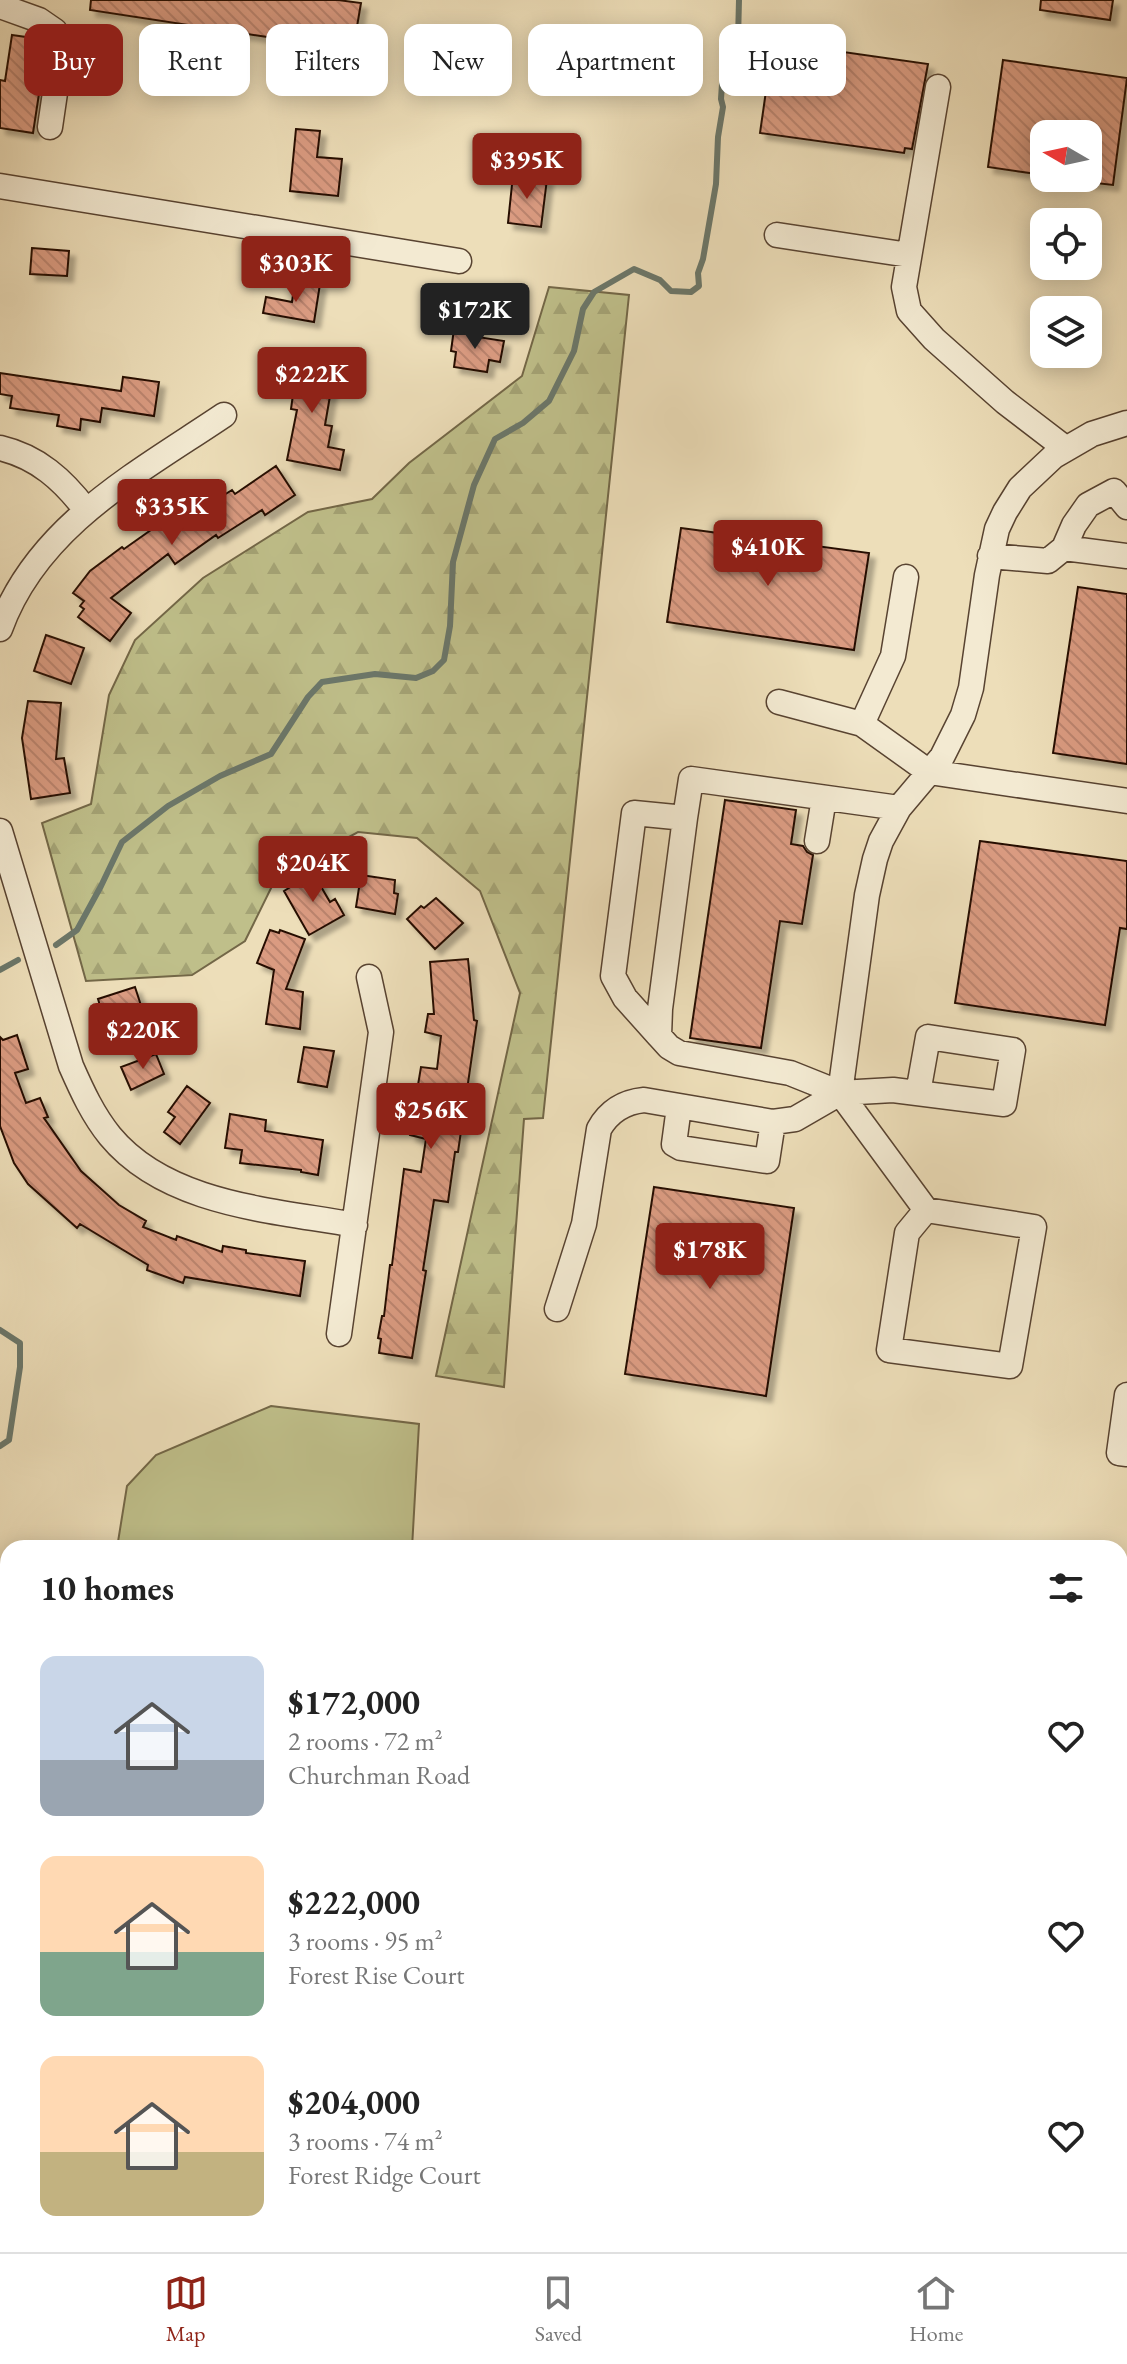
<!DOCTYPE html>
<meta charset="utf-8">
<style>
body{margin:0;font-family:"EB Garamond",serif;background:#f6f6f6;color:#222;height:100vh;display:flex;flex-direction:column;font-size:30px;white-space:nowrap}
*{box-sizing:border-box;margin:0}
p{font-size:26px;color:#767676}
.icon{flex:none;width:44px;height:44px;fill:none;stroke:currentColor;stroke-width:2;stroke-linecap:round;stroke-linejoin:round}
.map{position:relative;flex:1;overflow:hidden}
.drawer{position:absolute;left:0px;top:1540px;width:1128px;height:712px;display:flex;flex-direction:column;background:#fff;border-radius:24px 24px 0 0;box-shadow:0 4px 20px #0003}
.drawer>*{flex:none}
.hud{position:absolute;left:24px;top:24px;width:1080px;height:72px;display:flex;gap:16px}
.needle{width:52px;rotate:279deg}
.tools{position:absolute;left:1030px;top:120px;display:grid;gap:16px}
.tools a{display:grid;place-items:center;width:72px;height:72px;border-radius:16px;background:#fff;box-shadow:0 4px 20px #0003;font-size:40px}
.price{position:absolute;translate:-50% -68px;padding:0 18px;border-radius:8px;background:#8f2418;color:#fff;font-size:26px;line-height:52px;filter:drop-shadow(0 2px 4px #0008)}
.price::after{content:'';position:absolute;left:50%;top:48px;width:24px;height:18px;margin-left:-12px;background:inherit;clip-path:polygon(0 0,100% 0,50% 100%)}
.price.selected{background:#222;color:#fff}
ul{padding:0;list-style:none}
li{display:flex;align-items:center;gap:24px;height:200px;padding:0 40px}
li span{display:grid;place-items:center;flex:none;width:224px;height:160px;border-radius:16px;color:#555}
li>.icon{margin-inline-start:auto}
span .icon{width:96px;height:96px;fill:#fffc;stroke-width:1}
li b{font-size:34px}
h2{display:flex;justify-content:space-between;align-items:center;height:96px;padding:0 40px;font-size:34px}
.pill{padding:0 28px;border-radius:16px;background:#fff;box-shadow:0 4px 20px #0003;font-size:28px;line-height:72px}
.pill.selected{background:#8f2418;color:#fff}
.dock{display:flex;justify-content:space-around;align-items:center;height:112px;border-top:2px solid #e0e0e0;background:#fff;font-size:22px;color:#767676}
.dock a{display:grid;justify-items:center;gap:4px}
.dock .selected{color:#8f2418}
.map>svg:first-child{display:block}
.forest{fill:url(#forest-firs);stroke:#736747;stroke-width:2}
.pitch{fill:#bfbf8a;stroke:#736747;stroke-width:2}
.lines{fill:none;stroke-linecap:round;stroke-linejoin:round}
.stream{stroke:#6b776a;stroke-width:6}
.building{fill:url(#building-back-hatch);stroke:#270f04;stroke-width:2;filter:url(#shadow)}
.minor-casing{stroke:#584331;stroke-width:27}
.minor{stroke:#f3ead2;stroke-width:24}
</style>
<div class="map">
<svg width="1127" height="2252" viewBox="0 0 1127 2252">
<defs>
<pattern id="forest-firs" width="22" height="20" patternUnits="userSpaceOnUse" patternTransform="scale(2)"><rect width="22" height="20" fill="#bfbf8a"/><path d="M5 1l3.5 6h-7zM16 11l3.5 6h-7z" fill="#a4a375"/></pattern>
<pattern id="building-back-hatch" width="6" height="6" patternUnits="userSpaceOnUse" patternTransform="scale(2)"><rect width="6" height="6" fill="#da9b81"/><path d="M-1 5l2 2M0 0l6 6M5-1l2 2" fill="none" stroke="#bb846e"/></pattern>
<filter id="shadow"><feDropShadow dx="6" dy="6" stdDeviation="2" flood-color="#0004"/></filter>
</defs>
<rect width="100%" height="100%" fill="#eddeb9"/>
<filter id="stains"><feTurbulence type="fractalNoise" baseFrequency=".0025" numOctaves="4"/><feColorMatrix values="0 0 0 0 .2 0 0 0 0 .09 0 0 0 0 .02 0 0 0 .5 -.17"/></filter>
<radialGradient id="worn" r=".72"><stop offset=".6" stop-color="#630" stop-opacity="0"/><stop offset="1" stop-color="#630" stop-opacity=".3"/></radialGradient>
<!-- forest -->
<path class="forest" d="M549,287L629,295L543,1118L524,1119L504,1387L436,1376L520,993L480,891L417,838L358,832L277,876L245,941L192,975L86,981L42,823L91,804L109,695L135,640L203,578L308,512L372,499L409,463L522,376Z"/>
<!-- pitch -->
<path class="pitch" d="M271,1406L419,1424L412,1548H117L127,1486L156,1455Z
M89,2244H241L240,2252H88Z
M449,2244H636L635,2252H444Z"/>
<g class="lines">
<!-- stream -->
<path class="stream" d="M56,945L77,930L101,886L122,842L168,806L220,776L271,754L308,697L322,682L375,674L416,678L433,671L444,660L450,626L453,562L474,485L495,439L523,423L549,401L574,351L583,309L594,292L634,269L660,280L671,291L691,292L699,286L698,273L703,259L716,184L718,137L723,107L721,99L722,84L738,40L739,0
M0,970L18,960
M0,1330L20,1343V1367L9,1440L0,1446"/>
</g>
<!-- building -->
<path class="building" d="M91,0H338L361,3L353,50L90,10Z
M1041,0H1113L1110,20L1040,10Z
M12,35L40,39L46,48L33,133L0,128V80L5,81Z
M773,42L928,64L912,149L905,148L904,153L760,133Z
M1003,60L1127,78L1113,185L1088,182V134H1044V175L988,167Z
M296,129L320,131L317,157L342,159L338,196L290,191Z
M513,175L547,179L541,227L508,223Z
M32,248L69,251L67,276L30,274Z
M302,281L320,284L314,322L263,313L266,297L292,302L294,288L300,289Z
M454,329L471,332V336L504,341L500,362L489,360L487,372L454,367L456,352L451,351Z
M285,359L335,367L325,425L332,426L328,447L344,450L340,470L287,460L297,410L291,409L295,380L282,378Z
M0,373L121,391L123,377L159,382L154,416L102,408L100,422L81,419L80,430L57,426L59,415L10,408L12,396L0,394Z
M276,466L295,495L265,515L262,510L218,538L216,535L175,564L168,554L111,598L131,613L110,641L78,617L84,609L80,606L84,601L73,593L90,571L122,547L124,549L165,520L161,515L178,504L187,518L232,490L235,494Z
M681,528L869,553L854,650L667,622Z
M1078,587L1127,594V764L1053,753Z
M46,635L84,648L71,684L34,671Z
M28,701L61,703L56,759L64,758L70,793L31,799L22,738Z
M725,800L796,810L791,844L803,846L807,852L813,855L802,924L780,921L761,1048L690,1038Z
M980,841L1127,861V929L1120,928L1105,1025L955,1003Z
M313,873L330,902L335,899L344,915L309,935L284,891Z
M361,875L395,880L394,893L398,894L395,914L356,907Z
M436,898L463,923L435,949L407,919L421,906L424,908Z
M270,930L279,933L280,930L305,939L286,989L303,992L300,1029L266,1024L274,970L257,963Z
M468,959L474,1020L477,1021L458,1152H455L448,1202L434,1200L423,1270L426,1271L412,1358L379,1353L381,1339L378,1338L382,1316H384L390,1265H392L404,1169L421,1172L426,1139L410,1135L413,1117L420,1118L425,1086L418,1085L421,1067L437,1069L441,1036L425,1032L428,1014H434L430,962Z
M135,987L146,1021L142,1023L145,1030L111,1041L98,999Z
M17,1035L28,1069L15,1073L26,1103L40,1098L48,1117L44,1118L81,1171L119,1205L146,1221L143,1227L176,1240L177,1236L222,1252L223,1246L246,1250V1253L305,1261L300,1296L185,1277L183,1283L147,1270L148,1265L80,1224L77,1228L28,1184L14,1163L0,1126V1037L3,1040Z
M304,1047L334,1051L327,1087L298,1082Z
M156,1054L164,1074L131,1090L121,1067Z
M187,1086L210,1103L180,1144L164,1132L175,1117L168,1112Z
M230,1114L266,1120L265,1131L323,1140L318,1175L301,1172V1170L240,1163L242,1150L225,1148Z
M654,1187L794,1208L766,1396L625,1374Z"/>
<g class="lines">
<defs>
<path id="minor" d="M0,6L39,20L55,31L62,45L50,127
M938,87L904,287L909,311L934,339L1005,402L1065,448
M0,186L459,261
M777,235L909,255
M0,448C38,457 63,480 86,510
M1064,548L1127,556
M990,556L1048,561L1064,548L1074,525L1088,505L1114,491L1127,507
M0,629C37,526 138,473 224,415
M779,702L862,724L929,772L1127,801
M862,724L893,656L906,577
M685,818L691,779L899,808
M0,831L71,1066C82,1091 93,1115 110,1136C167,1205 273,1210 355,1225
M817,841L824,798
M659,1036L625,998L613,976L634,813L685,818L660,1009L659,1036L669,1047L679,1053L790,1073L840,1093L893,1090L1004,1104L1013,1050L928,1037L918,1093
M840,1093L867,895L875,859L881,841L899,808L942,757L963,715L971,688L987,575L997,529L1005,512L1020,488L1054,456L1092,434L1127,423
M840,1093L926,1210L907,1233L889,1350L1010,1366L1034,1227L926,1210
M679,1107L674,1144L681,1148L767,1161L773,1122
M557,1309L584,1224L599,1129C609,1111 624,1102 644,1100L773,1122L795,1119L840,1093
M339,1334L381,1032L369,977
M1127,1395L1119,1453L1127,1454
M1120,1771L1127,1772
M0,1948L8,1958
M0,2078L8,2021
M699,2252L700,2244"/>
</defs>
<!-- minor casing -->
<use href="#minor" class="minor-casing"/>
<!-- minor -->
<use href="#minor" class="minor"/>
</g>
<rect width="100%" height="100%" filter="url(#stains)"/>
<rect width="100%" height="100%" fill="url(#worn)"/>
</svg>
<div class="tools">
<a><svg class="needle" viewBox="-14 -14 28 28"><path d="M0-13l5 13h-10z" fill="#e53935"/><path d="M0 13l5-13h-10z" fill="#767676"/></svg></a>
<a><svg class="icon" aria-label="locate" viewBox="0 0 24 24"><circle cx="12" cy="12" r="6"/><path d="M12 2v4M12 18v4M2 12h4M18 12h4"/></svg></a>
<a><svg class="icon" aria-label="layers" viewBox="0 0 24 24"><path d="M12 4l9 5-9 5-9-5zM3 14l9 5 9-5"/></svg></a>
</div>
<b class="price" style="left:527px;top:201px">$395K</b>
<b class="price" style="left:296px;top:304px">$303K</b>
<b class="price selected" style="left:475px;top:351px">$172K</b>
<b class="price" style="left:312px;top:415px">$222K</b>
<b class="price" style="left:172px;top:547px">$335K</b>
<b class="price" style="left:768px;top:588px">$410K</b>
<b class="price" style="left:313px;top:904px">$204K</b>
<b class="price" style="left:143px;top:1071px">$220K</b>
<b class="price" style="left:431px;top:1151px">$256K</b>
<b class="price" style="left:710px;top:1291px">$178K</b>
<div class="hud">
<a class="pill selected">Buy</a>
<a class="pill">Rent</a>
<a class="pill">Filters</a>
<a class="pill">New</a>
<a class="pill">Apartment</a>
<a class="pill">House</a>
</div>
<section class="drawer">
<h2>10 homes<svg class="icon" aria-label="filters" viewBox="0 0 24 24"><path d="M4 7h16M4 17h16"/><circle cx="9" cy="7" r="2"/><circle cx="15" cy="17" r="2"/></svg></h2>
<ul>
<li><span style="background:linear-gradient(#c9d6e8 65%,#9aa5b1 0)"><svg class="icon" aria-label="home" viewBox="0 0 24 24"><path d="M3 11l9-7 9 7M6 9v11h12V9"/></svg></span><div><b>$172,000</b><p>2 rooms · 72 m²</p><p>Churchman Road</p></div><svg class="icon" aria-label="heart" viewBox="0 0 24 24"><path d="M12 20l-8-8c-3-5 5-10 8-4 3-6 11-1 8 4z"/></svg></li>
<li><span style="background:linear-gradient(#ffd9b3 60%,#7fa58c 0)"><svg class="icon" aria-label="home" viewBox="0 0 24 24"><path d="M3 11l9-7 9 7M6 9v11h12V9"/></svg></span><div><b>$222,000</b><p>3 rooms · 95 m²</p><p>Forest Rise Court</p></div><svg class="icon" aria-label="heart" viewBox="0 0 24 24"><path d="M12 20l-8-8c-3-5 5-10 8-4 3-6 11-1 8 4z"/></svg></li>
<li><span style="background:linear-gradient(#ffd9b3 60%,#c2b280 0)"><svg class="icon" aria-label="home" viewBox="0 0 24 24"><path d="M3 11l9-7 9 7M6 9v11h12V9"/></svg></span><div><b>$204,000</b><p>3 rooms · 74 m²</p><p>Forest Ridge Court</p></div><svg class="icon" aria-label="heart" viewBox="0 0 24 24"><path d="M12 20l-8-8c-3-5 5-10 8-4 3-6 11-1 8 4z"/></svg></li>
</ul>
</section>
</div>
<nav class="dock">
<a class="selected"><svg class="icon" aria-label="map" viewBox="0 0 24 24"><path d="M3 6l6-2 6 2 6-2v14l-6 2-6-2-6 2zM9 4v14M15 6v14"/></svg>Map</a>
<a><svg class="icon" aria-label="saved" viewBox="0 0 24 24"><path d="M7 4h10v16l-5-4-5 4z"/></svg>Saved</a>
<a><svg class="icon" aria-label="home" viewBox="0 0 24 24"><path d="M3 11l9-7 9 7M6 9v11h12V9"/></svg>Home</a>
</nav>
